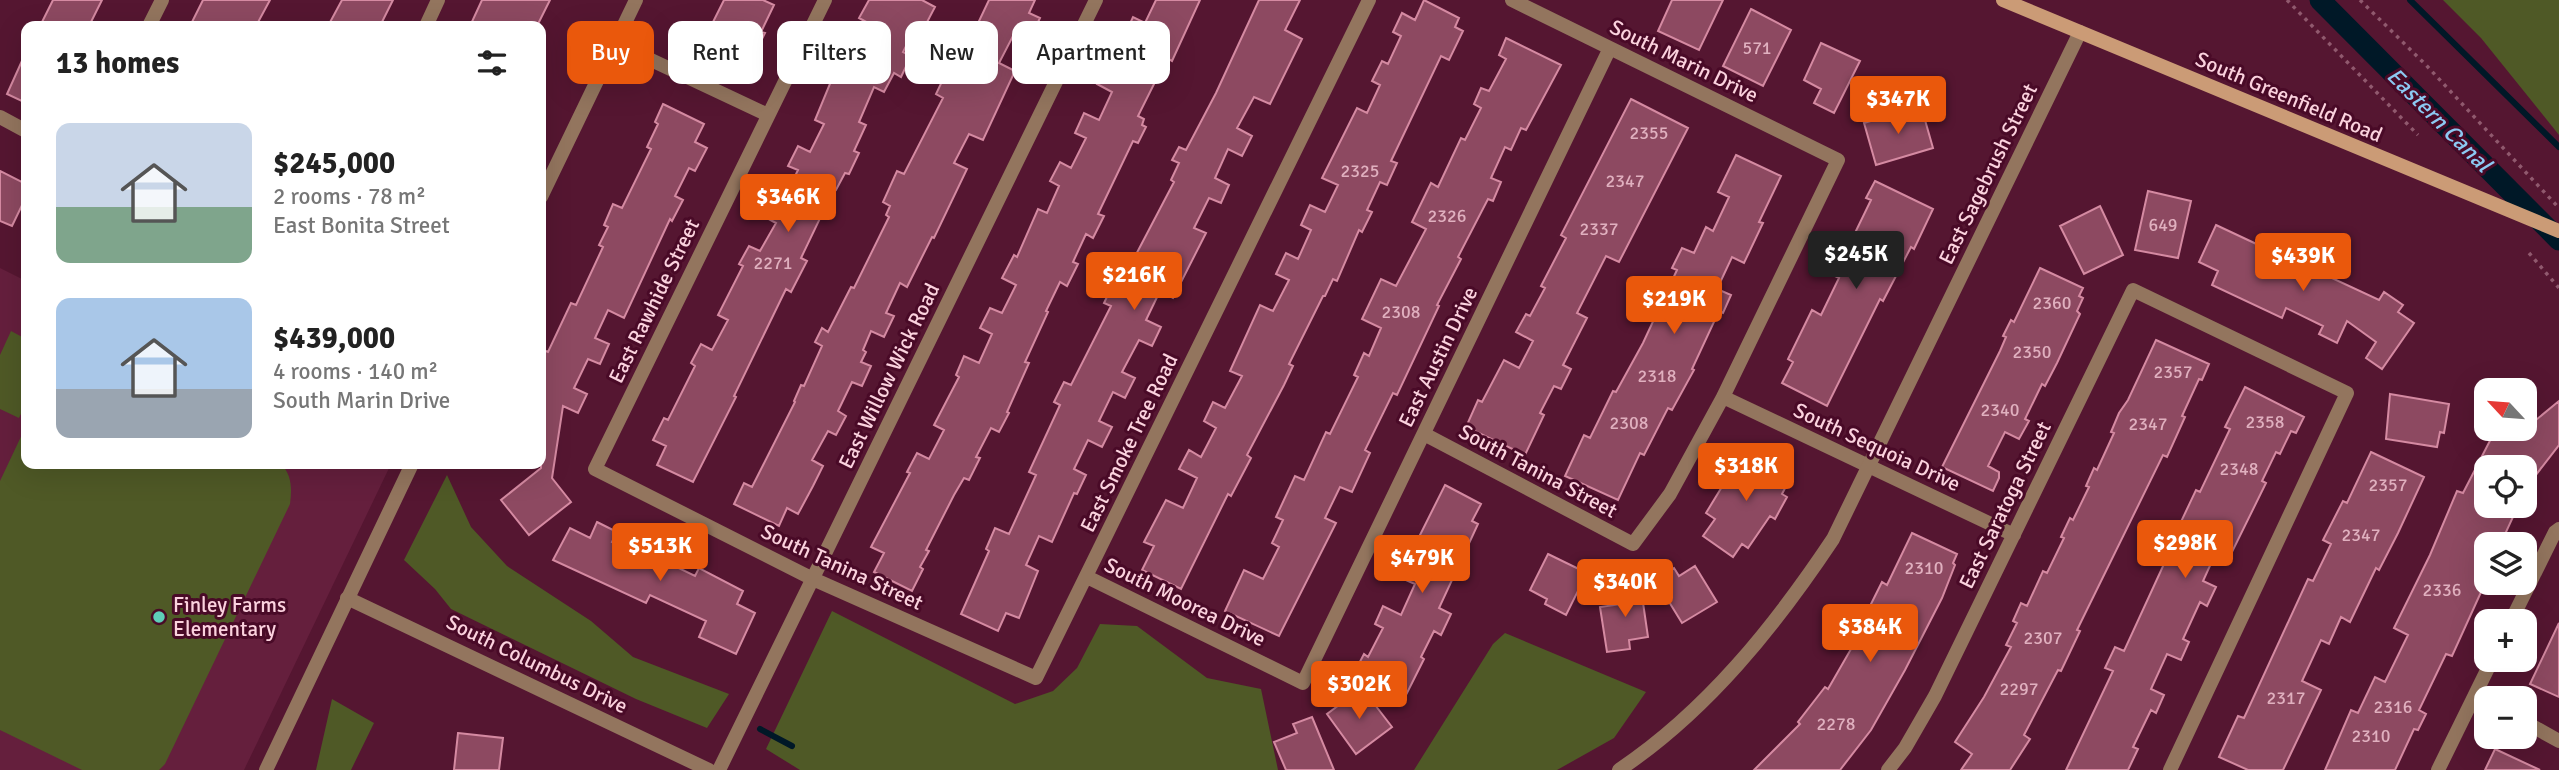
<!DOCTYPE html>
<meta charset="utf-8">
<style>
body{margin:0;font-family:Signika,sans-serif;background:#f6f6f6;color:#222;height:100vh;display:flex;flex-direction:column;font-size:26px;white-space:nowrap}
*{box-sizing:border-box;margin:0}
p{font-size:23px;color:#767676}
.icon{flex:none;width:38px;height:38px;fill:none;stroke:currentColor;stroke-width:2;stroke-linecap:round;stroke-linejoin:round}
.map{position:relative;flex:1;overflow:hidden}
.details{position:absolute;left:21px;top:21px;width:525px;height:448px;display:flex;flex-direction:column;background:#fff;border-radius:14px;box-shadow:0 7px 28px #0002}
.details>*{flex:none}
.top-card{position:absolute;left:567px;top:21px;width:665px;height:63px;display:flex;gap:14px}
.needle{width:46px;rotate:296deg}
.controls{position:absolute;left:2474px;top:378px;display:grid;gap:14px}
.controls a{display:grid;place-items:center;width:63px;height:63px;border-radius:14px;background:#fff;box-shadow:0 7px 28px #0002;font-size:35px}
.price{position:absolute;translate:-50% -60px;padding:0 16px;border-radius:7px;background:#ea580c;color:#fff;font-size:23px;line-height:46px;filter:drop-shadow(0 2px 4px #0008)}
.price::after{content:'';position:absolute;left:50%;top:42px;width:21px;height:16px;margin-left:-10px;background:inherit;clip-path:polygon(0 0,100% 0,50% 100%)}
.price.current{background:#222;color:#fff}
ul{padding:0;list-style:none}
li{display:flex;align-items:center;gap:21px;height:175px;padding:0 35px}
li span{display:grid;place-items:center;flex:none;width:196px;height:140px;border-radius:14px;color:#555}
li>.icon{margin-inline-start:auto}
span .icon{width:84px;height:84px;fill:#fffc;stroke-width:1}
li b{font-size:30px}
h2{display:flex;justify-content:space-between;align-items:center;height:84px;padding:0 35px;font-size:30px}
.tag{padding:0 24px;border-radius:14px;background:#fff;box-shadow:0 7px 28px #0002;font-size:24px;line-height:63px}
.tag.current{background:#ea580c;color:#fff}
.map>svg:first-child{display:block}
.built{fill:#651f3d}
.green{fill:#4f5926}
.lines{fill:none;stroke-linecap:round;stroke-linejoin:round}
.stream{stroke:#001827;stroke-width:6}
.canal{stroke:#001827;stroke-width:21}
.building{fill:#8d4961;stroke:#d58aa2;stroke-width:2}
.path{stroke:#90596e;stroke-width:3.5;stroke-dasharray:3.5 5;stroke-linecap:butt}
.minor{stroke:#93755e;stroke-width:14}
.tertiary{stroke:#93755e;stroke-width:14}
.secondary{stroke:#cb9b76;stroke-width:14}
.poi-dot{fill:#5eceb8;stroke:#490a27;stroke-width:2.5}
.labels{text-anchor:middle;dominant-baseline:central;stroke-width:6;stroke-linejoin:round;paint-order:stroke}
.number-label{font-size:18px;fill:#e0b0bf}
.street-label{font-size:21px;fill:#fbd2de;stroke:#490a27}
.poi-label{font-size:21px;fill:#fbd2de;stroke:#490a27;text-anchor:start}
.water-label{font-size:23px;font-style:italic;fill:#8cc9f2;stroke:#490a27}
</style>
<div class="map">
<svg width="2559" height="770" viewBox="0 0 2559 770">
<rect width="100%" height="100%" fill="#551631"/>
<!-- built -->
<path class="built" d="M0,268L26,281V464H391L244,770H0Z"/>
<!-- green -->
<path class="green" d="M2443,0H2559V135L2481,38Z
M11,331L26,339V403L19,418L0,409V355Z
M26,426V464H281C292,475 292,489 290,504L165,764L159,770H82L0,730V481Z
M447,475L471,527L507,566L591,621L633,657L729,694L707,728L636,699L451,609L435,589L404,560Z
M832,611L1015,704L1053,691L1077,668L1100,624L1137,626L1207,678L1261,689L1278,770H800L766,749Z
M1505,633L1646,692L1614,738L1557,770H1414L1493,644Z
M332,699L374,723L351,770H316Z"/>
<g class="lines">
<!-- stream -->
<path class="stream" d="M2410,0L2559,147
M760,729L792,746"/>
<!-- canal -->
<path class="canal" d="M2320,0L2559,240"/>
</g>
<!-- building -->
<path class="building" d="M53,0H102L89,26H40Z
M203,0H270L256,26H190Z
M342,0H393L380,26H328Z
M482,0H550L537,26H470Z
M724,0H763L774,5L761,32L765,33L755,53L750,50L739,71L699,50Z
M869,0H922L935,7L925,26L918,23L903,52L911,56L901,77L894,73L884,92L874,87L859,122L866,125L854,151L859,153L849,174L845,173L836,190L834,189L801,258L807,261L791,292L786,289L734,396L736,397L693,482L657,465L666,446L653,440L664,418L668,420L695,366L691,363L701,344L712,350L728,320L718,315L743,266L739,264L749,246L760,251L776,223L765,217L774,197L783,201L798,170L788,166L798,146L810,152L824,124L815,120L846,45L856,51L870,24L859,18Z
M989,0H1035L1029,13L1040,18L1029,41L1014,34L999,63L1015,71L983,140L969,134L954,163L967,169L934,238L932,237L907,287L900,283L886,313L894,316L884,337L871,331L863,350L866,352L861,362L871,366L862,386L852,382L838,411L846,416L836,435L828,431L812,460L823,466L813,486L798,514L787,508L779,526L734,504L744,483L752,487L795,402L794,401L801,385L804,386L822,346L815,342L822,328L828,332L851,287L854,288L889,217L886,215L890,206L883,202L897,171L904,174L943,98L936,94L946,73L953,76Z
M1156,0H1200L1172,61L1167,58L1138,116L1144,119L1142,125L1146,127L1138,143L1133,141L1098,214L1104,216L1093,238L1086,234L1073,262L1078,264L1067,286L1060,282L1046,311L1048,312L1025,362L1029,363L1007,412L1009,413L999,432L991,428L976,457L980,458L969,480L964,478L954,495L926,550L929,551L920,567L923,569L912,591L874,572L884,553L871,547L910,473L907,472L917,453L929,459L944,430L934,425L959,377L956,375L964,356L979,363L992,334L980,328L990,308L1002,313L1016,285L1002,278L1014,255L1017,257L1038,209L1047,213L1059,186L1050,181L1060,162L1071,168L1086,138L1075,133L1084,113L1099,120L1112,92L1097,84L1106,67L1109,69L1133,17L1145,23Z
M1259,0H1300L1285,30L1302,39L1270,104L1254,97L1237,128L1252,136L1242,156L1228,149L1215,178L1229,185L1221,203L1209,198L1194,228L1206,233L1173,298L1160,291L1146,320L1161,327L1152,346L1139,340L1122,372L1135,378L1125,398L1113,392L1099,421L1112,427L1102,447L1088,440L1074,469L1086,475L1077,494L1074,493L1052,542L1039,536L1026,565L1038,571L1019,618L1006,613L998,631L961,614L989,551L986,549L995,528L1009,534L1036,475L1029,472L1060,405L1054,402L1064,382L1071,385L1111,306L1104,303L1114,282L1120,285L1174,182L1171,180L1179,163L1172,160L1179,147L1186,150L1216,93Z
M1424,0L1459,18L1455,27L1463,31L1449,60L1441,56L1391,161L1397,163L1387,185L1380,182L1367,210L1372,212L1362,232L1359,230L1337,281L1333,279L1325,296H1323L1289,364L1293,366L1284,385L1247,455L1251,458L1231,496L1228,494L1181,589L1142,570L1154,546L1144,542L1166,500L1183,508L1197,478L1179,469L1189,450L1201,457L1216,428L1204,421L1213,402L1225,408L1242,376L1230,371L1260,305L1273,311L1289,280L1276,274L1286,253L1298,259L1311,230L1301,225L1310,205L1325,212L1338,185L1322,178L1357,108L1367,113L1380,85L1372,81L1382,61L1388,64L1401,36L1393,32L1402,13L1415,20Z
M1672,0H1723L1699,50L1658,31Z
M1751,9L1791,30L1763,86L1723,66Z
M1506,38L1561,65L1526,130L1521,128L1511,150L1505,147L1491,178L1501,182L1493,201L1488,199L1458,257L1461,259L1437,305L1439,306L1397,395L1393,393L1365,450L1370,453L1352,492L1340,487L1325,518L1336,523L1279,636L1225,611L1244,570L1263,579L1279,547L1272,543L1283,520L1276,517L1295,476L1304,480L1326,432L1330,434L1358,377L1354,375L1364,353L1369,356L1381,328L1362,319L1381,279L1396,286L1426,229L1412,222L1431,183L1438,187L1461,138L1465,140L1481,108L1474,104L1481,88L1489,91L1506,59L1499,55Z
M1821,43L1860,61L1834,113L1814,103L1821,89L1804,80Z
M26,52V103L7,94Z
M1631,99L1688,128L1619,262L1606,256L1577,313L1587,318L1563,365L1571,369L1561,389L1554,386L1540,413L1544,415L1525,455L1466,427L1478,400L1482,402L1504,360L1519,368L1533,341L1516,332L1526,314L1530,316L1545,288L1541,286L1566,238L1561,235Z
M663,104L704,124L695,142L707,148L695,171L689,168L675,196L683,200L672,221L670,219L624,318L608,310L595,338L609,344L600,364L588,359L574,388L587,394L578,413L563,406L552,478L571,502L529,535L501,500L541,468V349L548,352L571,303L576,305L603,247L599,245L608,227L604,225L613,204L622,208L651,149L647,147L658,124L655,122Z
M1921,106L1933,148L1876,165L1864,123Z
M1736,155L1781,176L1759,222L1763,223L1744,263L1732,257L1717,289L1731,295L1723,313L1719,311L1692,369L1694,370L1672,410L1668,408L1644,455L1640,453L1618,500L1565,476L1584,435L1590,438L1613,391L1616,392L1643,343L1677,270L1672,268L1682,248L1694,253L1706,227L1713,231L1729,197L1718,192Z
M0,171L26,184V197L12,226L0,221Z
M1875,181L1933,209L1914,249L1911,247L1883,301L1880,299L1827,406L1782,383L1793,362L1788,359L1812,310L1821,315L1839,278L1831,274L1851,234L1854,235L1871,200L1866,198Z
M2148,191L2191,201L2178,258L2135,250Z
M2100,206L2123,255L2084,274L2060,226Z
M2216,225L2265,248L2266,245L2307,264L2306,266L2379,300L2384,292L2403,305L2398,312L2414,323L2382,369L2366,358L2376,342L2347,321L2337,343L2319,334L2323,326L2286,308L2282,318L2212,285L2218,271L2199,262Z
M2040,268L2083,288L2079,296L2083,298L2077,311L2080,314L2057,363L2045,386L2042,384L2025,419L2029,421L2019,439L2005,432L1988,466L1999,472V478L1993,491L1942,467L2000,351L2006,337L2003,336L2011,320L2014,322Z
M2156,340L2209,364L2202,380L2199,379L2182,416L2185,417L2167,457L2163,455L2077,630L2080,631L2061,671L2058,670L2024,735L2030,739L2010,770H1961L1972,754L1955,742L1984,697L2011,647L2006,645L2017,623L2013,621L2021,603L2027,606L2043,571L2047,573L2064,538L2061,537L2070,518L2073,520L2089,487L2086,486L2094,468L2097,470L2114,433L2111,432L2119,413L2128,400Z
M2245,387L2304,417L2296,433L2291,431L2280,454L2276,452L2262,481L2266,483L2231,554L2218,548L2203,581L2216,587L2207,606L2200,602L2183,639L2189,642L2181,660L2167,654L2151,689L2164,695L2156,713L2151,710L2133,747L2138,749L2128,770H2066L2113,671L2105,668L2115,647L2124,651L2164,564L2156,561L2166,541L2171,543L2196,490L2200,492L2230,429L2225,427Z
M2390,394L2449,404L2444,433L2440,432L2437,447L2386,439Z
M2559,401V445L2525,489V467H2487V506H2518L2501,543L2487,536V579L2452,656L2446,654L2419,710L2426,714L2418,730L2414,729L2395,770H2325L2351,710L2358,713L2375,677L2385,682L2408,635L2394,628L2430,555L2457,491L2463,493L2496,429H2525Z
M1740,449L1791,477L1782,494L1787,497L1775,519L1770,516L1748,548L1742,544L1733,557L1703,536L1715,519L1706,513L1734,467L1731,465Z
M2371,452L2424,477L2398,533L2379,570L2376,568L2350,622L2341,617L2329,644L2321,640L2302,681L2321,690L2283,770H2248L2219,757L2238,716L2244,718L2308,579L2313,581L2331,544L2323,540L2343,501L2347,503Z
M1445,485L1481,504L1472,521L1478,524L1439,608L1451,614L1441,635L1434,631L1421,657L1424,659L1404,699L1354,673L1364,654L1368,657L1383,628L1375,624L1383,606L1401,615L1415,584L1399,577Z
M597,522L617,532L612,542L644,557L650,546L669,555L666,562L695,576L699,568L743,591L737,604L755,613L736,654L699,637L706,621L650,595L646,603L553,560L570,528L590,538Z
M1912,533L1957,554L1953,563L1955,565L1942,598L1905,670L1871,730L1840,770H1754L1800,724L1798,722L1825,687L1828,689L1866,623L1862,622L1882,582L1887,585Z
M1548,554L1587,573L1566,615L1545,604L1547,599L1530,590Z
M1695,566L1717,602L1682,623L1655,579L1674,568L1679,576Z
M1640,582L1648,637L1629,640L1630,649L1607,652L1600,607L1622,604L1619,585Z
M2559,623V697L2530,684Z
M1362,688L1392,727L1356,754L1327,714Z
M1312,717L1334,770H1286L1274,742L1297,733L1293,724Z
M458,733L503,738L499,770H454Z
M2495,749L2540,770H2485Z"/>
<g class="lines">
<!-- path -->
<path class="path" d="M2287,0L2418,135
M2360,0L2426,65L2559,208
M2529,253L2559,288"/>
<!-- minor -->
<path class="minor" d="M825,0L595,469L813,579L1036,678L1369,0
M149,26L162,0
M426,26L438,0
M615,43L768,115
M0,117L26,131
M1723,397L2014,535
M1424,434L1633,544L1670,494L1723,397L1838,160L1512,0
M1087,577L1303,683L1610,48
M2511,621L2555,532L2559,529
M2525,722L2559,741
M719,770L1096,0
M1888,770L1905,748L1935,696L2133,290L2347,393L2170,770
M2438,770L2492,660"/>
<!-- tertiary -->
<path class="tertiary" d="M541,197L636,0
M347,598L709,770
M266,770L412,464
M1619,770C1707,711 1775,626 1833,539L2080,32"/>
<!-- secondary -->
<path class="secondary" d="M2003,0L2559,231"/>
</g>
<!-- markers -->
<circle class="poi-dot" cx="159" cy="617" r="7"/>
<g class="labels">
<!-- number labels -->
<g class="number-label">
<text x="1757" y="48">571</text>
<text x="1649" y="133">2355</text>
<text x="1360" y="171">2325</text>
<text x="1625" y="181">2347</text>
<text x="1447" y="216">2326</text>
<text x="2163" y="225">649</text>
<text x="1599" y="229">2337</text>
<text x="773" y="263">2271</text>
<text x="2052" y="303">2360</text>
<text x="1401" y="312">2308</text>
<text x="2032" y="352">2350</text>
<text x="2173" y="372">2357</text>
<text x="1657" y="376">2318</text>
<text x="2000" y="410">2340</text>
<text x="2265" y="422">2358</text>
<text x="1629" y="423">2308</text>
<text x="2148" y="424">2347</text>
<text x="2239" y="469">2348</text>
<text x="2388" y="485">2357</text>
<text x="2361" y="535">2347</text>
<text x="1924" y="568">2310</text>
<text x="2442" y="590">2336</text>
<text x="2043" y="638">2307</text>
<text x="2019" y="689">2297</text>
<text x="2286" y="698">2317</text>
<text x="2393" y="707">2316</text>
<text x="1836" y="724">2278</text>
<text x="2371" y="736">2310</text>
</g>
<!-- street labels -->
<g class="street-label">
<text transform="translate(1684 61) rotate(26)">South Marin Drive</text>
<text transform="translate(2289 97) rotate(23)">South Greenfield Road</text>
<text transform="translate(1988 174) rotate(-64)">East Sagebrush Street</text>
<text transform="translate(654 301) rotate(-64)">East Rawhide Street</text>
<text transform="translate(1438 357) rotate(-64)">East Austin Drive</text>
<text transform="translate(889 376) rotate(-64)">East Willow Wick Road</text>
<text transform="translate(1129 443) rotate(-64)">East Smoke Tree Road</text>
<text transform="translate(1877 447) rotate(25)">South Sequoia Drive</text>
<text transform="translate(1538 471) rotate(28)">South Tanina Street</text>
<text transform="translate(2005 505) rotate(-64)">East Saratoga Street</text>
<text transform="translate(842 567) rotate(25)">South Tanina Street</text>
<text transform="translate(1185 602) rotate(26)">South Moorea Drive</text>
<text transform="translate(537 664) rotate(26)">South Columbus Drive</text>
</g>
<!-- poi labels -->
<g class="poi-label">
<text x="173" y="605">Finley Farms<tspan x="173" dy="24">Elementary</tspan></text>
</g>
<!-- water labels -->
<g class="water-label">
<text transform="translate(2439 120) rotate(45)">Eastern Canal</text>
</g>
</g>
</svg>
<div class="controls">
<a><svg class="needle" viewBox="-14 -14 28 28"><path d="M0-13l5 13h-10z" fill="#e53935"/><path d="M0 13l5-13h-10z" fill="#767676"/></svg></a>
<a><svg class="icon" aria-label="locate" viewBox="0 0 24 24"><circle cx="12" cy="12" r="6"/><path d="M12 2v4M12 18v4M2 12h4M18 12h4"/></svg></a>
<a><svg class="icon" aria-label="layers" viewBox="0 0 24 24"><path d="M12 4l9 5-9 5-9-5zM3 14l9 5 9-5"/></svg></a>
<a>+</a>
<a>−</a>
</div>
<b class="price" style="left:1898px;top:136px">$347K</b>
<b class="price" style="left:788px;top:234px">$346K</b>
<b class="price current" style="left:1856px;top:291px">$245K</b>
<b class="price" style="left:2303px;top:293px">$439K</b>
<b class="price" style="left:1134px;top:312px">$216K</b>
<b class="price" style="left:1674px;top:336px">$219K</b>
<b class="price" style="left:1746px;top:503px">$318K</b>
<b class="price" style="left:2185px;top:580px">$298K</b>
<b class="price" style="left:660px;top:583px">$513K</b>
<b class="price" style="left:1422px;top:595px">$479K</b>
<b class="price" style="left:1625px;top:619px">$340K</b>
<b class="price" style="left:1870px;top:664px">$384K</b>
<b class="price" style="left:1359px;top:721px">$302K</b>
<div class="top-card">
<a class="tag current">Buy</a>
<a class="tag">Rent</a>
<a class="tag">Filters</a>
<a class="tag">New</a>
<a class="tag">Apartment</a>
</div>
<section class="details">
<h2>13 homes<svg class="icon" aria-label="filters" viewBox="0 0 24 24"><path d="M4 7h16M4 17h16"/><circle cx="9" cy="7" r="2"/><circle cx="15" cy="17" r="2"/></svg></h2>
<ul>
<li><span style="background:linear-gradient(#c9d6e8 60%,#7fa58c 0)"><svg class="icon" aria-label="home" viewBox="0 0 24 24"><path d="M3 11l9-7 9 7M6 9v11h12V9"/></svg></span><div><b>$245,000</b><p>2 rooms · 78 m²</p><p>East Bonita Street</p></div></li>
<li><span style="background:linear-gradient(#a9c7e8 65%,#9aa5b1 0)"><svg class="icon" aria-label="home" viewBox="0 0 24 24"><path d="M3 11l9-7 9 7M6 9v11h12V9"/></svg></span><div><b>$439,000</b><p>4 rooms · 140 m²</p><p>South Marin Drive</p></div></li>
</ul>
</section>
</div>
